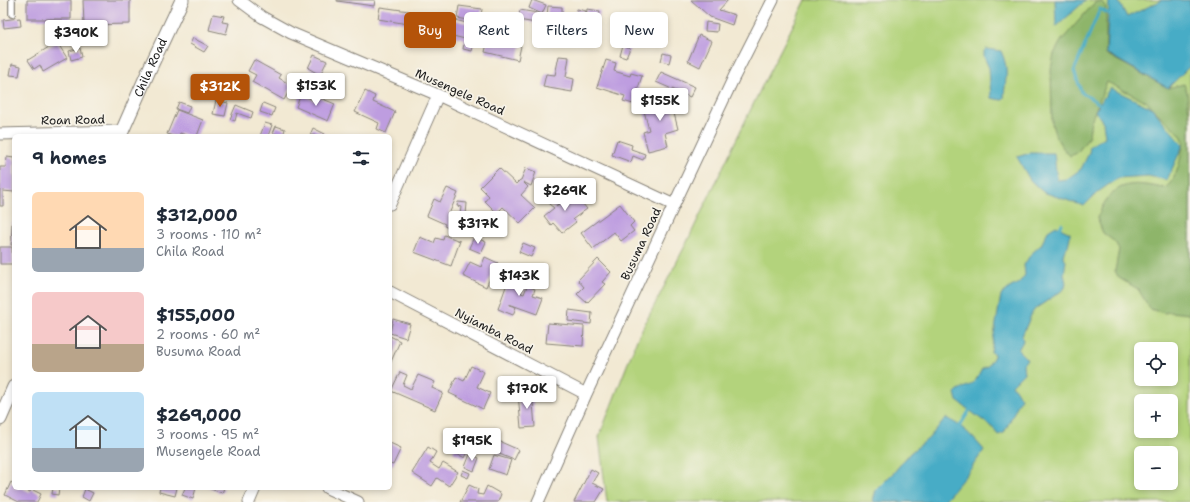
<!DOCTYPE html>
<meta charset="utf-8">
<style>
body{margin:0;font-family:"Shantell Sans",sans-serif;background:#f2f2f3;color:#1f2937;height:100vh;display:flex;flex-direction:column;font-size:15px;white-space:nowrap}
*{box-sizing:border-box;margin:0}
p{font-size:13px;color:#747a83}
.icon{flex:none;width:22px;height:22px;fill:none;stroke:currentColor;stroke-width:2;stroke-linecap:round;stroke-linejoin:round}
.map{position:relative;flex:1;overflow:hidden}
.details{position:absolute;left:12px;top:134px;width:380px;height:356px;display:flex;flex-direction:column;background:#fff;border-radius:6px;box-shadow:0 2px 6px #0003}
.details>*{flex:none}
.banner{position:absolute;left:404px;top:12px;width:380px;height:36px;display:flex;gap:8px}
.fabs{position:absolute;left:1134px;top:342px;display:grid;gap:8px}
.fabs a{display:grid;place-items:center;width:44px;height:44px;border-radius:6px;background:#fff;box-shadow:0 2px 6px #0003;font-size:20px}
.price{position:absolute;translate:-50% -34px;padding:0 9px;border-radius:4px;background:#fff;color:#222;font-size:13px;line-height:26px;filter:drop-shadow(0 1px 2px #0008)}
.price::after{content:'';position:absolute;left:50%;top:24px;width:12px;height:9px;margin-left:-6px;background:inherit;clip-path:polygon(0 0,100% 0,50% 100%)}
.price.on{background:#b45309;color:#fff}
ul{padding:0;list-style:none}
li{display:flex;align-items:center;gap:12px;height:100px;padding:0 20px}
li span{display:grid;place-items:center;flex:none;width:112px;height:80px;border-radius:6px;color:#555}
li>.icon{margin-inline-start:auto}
span .icon{width:48px;height:48px;fill:#fffc;stroke-width:1}
li b{font-size:17px}
h2{display:flex;justify-content:space-between;align-items:center;height:48px;padding:0 20px;font-size:17px}
.tag{padding:0 14px;border-radius:6px;background:#fff;box-shadow:0 2px 6px #0003;font-size:14px;line-height:36px}
.tag.on{background:#b45309;color:#fff}
.map>svg:first-child{display:block}
.green{fill:#b3d37b;stroke:#68784c;fill-rule:evenodd}
.forest{fill:#8eb56b;stroke:#556844}
.water{fill:#47acc6;stroke:#326471}
.lines{fill:none;stroke-linecap:round;stroke-linejoin:round}
.stream{stroke:#47acc6;stroke-width:3}
.building{fill:#be9de0}
.service-casing{stroke:#878278;stroke-width:8}
.minor-casing{stroke:#878278;stroke-width:13}
.tertiary-casing{stroke:#878278;stroke-width:15}
.service{stroke:#fff;stroke-width:5.5}
.minor{stroke:#fff;stroke-width:11}
.tertiary{stroke:#fff;stroke-width:13}
.labels{text-anchor:middle;dominant-baseline:central;stroke-width:3.5;stroke-linejoin:round;paint-order:stroke}
.street-label{font-size:12px;fill:#1c1c1c;stroke:#f7f3e8}
</style>
<div class="map">
<svg width="1190" height="502" viewBox="0 0 1190 502">
<rect width="100%" height="100%" fill="#f7f3e8"/>
<filter id="ink" filterUnits="userSpaceOnUse"><feTurbulence type="fractalNoise" baseFrequency=".025" numOctaves="2"/><feDisplacementMap in="SourceGraphic" scale="8" xChannelSelector="R" yChannelSelector="G"/><feConvolveMatrix kernelMatrix="1 2 1 2 8 2 1 2 1" color-interpolation-filters="sRGB"/></filter>
<filter id="wash" filterUnits="userSpaceOnUse"><feTurbulence type="fractalNoise" baseFrequency=".012" numOctaves="4" result="noise"/><feDisplacementMap in="SourceGraphic" scale="16" xChannelSelector="R" yChannelSelector="G"/><feGaussianBlur stdDeviation="0.9" result="paint"/><feColorMatrix in="noise" values="0 0 0 0 0 0 0 0 0 0 0 0 0 0 0 0 0 1.4 0 .05"/><feComposite in="paint" operator="in"/></filter>
<g filter="url(#wash)">
<rect width="100%" height="100%" fill="#f2e9d3"/>
<!-- green -->
<path class="green" d="M806,0H1190V502H607L599,437L638,337L687,242L762,86ZM1141,349H1171V379H1141ZM1141,401H1171V431H1141ZM1141,453H1171V483H1141Z"/>
<!-- forest -->
<path class="forest" d="M1095,2H1102L1106,7V54L1168,88L1184,84L1187,92L1189,116L1190,118V314L1171,312L1164,313L1150,309L1138,289L1119,278L1115,271L1119,249L1115,242L1103,233L1097,218C1100,212 1103,204 1107,199C1123,178 1143,185 1165,188C1179,178 1180,157 1184,141L1180,134L1152,108L1147,102L1107,82L1091,121L1089,135L1086,141L1077,153L1070,156C1061,147 1054,136 1052,123L1051,69L1054,54L1061,41Z"/>
<!-- water -->
<path class="water" d="M1055,0H1086L1056,27Z
M1109,0H1118L1127,17L1162,0H1190V66L1168,88L1106,53Z
M986,49L1001,51C1010,71 1005,78 1004,98L1001,100L991,98L989,68L984,57V51Z
M1110,88L1152,108L1183,145L1167,180L1148,176L1118,178L1098,192L1084,206L1043,192L1030,180L1017,157L1030,153H1054L1057,180L1067,179L1081,169L1089,153L1090,146L1105,137L1103,122L1095,111Z
M1056,226L1070,233V237L1068,246C1065,248 1063,254 1063,257L1066,261L1064,274L1066,283L1065,288L1060,292L1035,309L1032,313L1022,336L1023,341L1018,350L1027,359L1023,364L1024,373L1012,385L1021,398L1004,433L998,435L993,428L957,401L955,393C960,387 967,388 973,383C977,380 979,374 982,369L988,366L994,356V354L991,352L1001,295L1011,287L1018,284L1025,275L1024,265L1031,254L1041,245L1048,231Z
M946,418C962,425 973,437 984,450L967,474L943,502H874L873,500L876,490L895,471L910,453L928,439Z"/>
<g class="lines">
<!-- stream -->
<path class="stream" d="M1103,106L1082,93L1074,71L1100,9L1111,15
M1058,231L1062,224
M958,429L971,408"/>
</g>
<g id="blocks">
<!-- building -->
<path class="building" d="M27,0H71V19H27Z
M83,0H130V24L84,25Z
M337,0H375L374,6L337,1Z
M532,0L546,5L542,14L529,8Z
M691,0H728L719,10L735,15L732,25L710,17Z
M459,6L482,9L480,22L457,18Z
M548,6L562,7V17L547,16Z
M380,7L409,11L408,19L415,20L414,25L378,19Z
M577,9L586,11L585,17L576,16Z
M587,9L600,11L598,20L586,18Z
M520,10L543,14L542,24L518,20Z
M213,14L224,16L222,22L229,23L226,34L209,30Z
M436,15L478,26L472,51L463,49L465,39L433,31Z
M20,18L21,26L4,28L3,20Z
M706,22L718,24L717,32L705,31Z
M646,31L658,34L655,42L644,38Z
M699,35L712,41L700,67L688,61Z
M193,38L208,46L204,52L190,44Z
M488,39L521,46L518,60L485,52Z
M57,42L67,58L43,72L40,65L34,69L28,60Z
M623,45L630,48L626,58L620,56Z
M80,48L82,57L71,60L69,51Z
M663,53L671,55L669,63L661,61Z
M314,55L327,61L320,75L308,68Z
M559,56L569,57L566,77L574,79L572,92L543,87L546,74L555,75Z
M254,60L281,75L279,78L292,86L284,100L252,82L256,75L248,71Z
M606,60L616,63L614,71L630,76L631,73L642,76L633,104L623,101L625,96L597,87Z
M12,64L21,66L19,76L10,75Z
M661,72L695,87L690,97L656,82Z
M668,90L678,129L665,133L668,146L648,151L643,132L649,130L643,107L658,104L655,94Z
M365,91L375,96L373,102L395,112L386,133L377,129L379,123L355,112Z
M301,94L316,101L318,97L335,104L328,121L296,107Z
M216,100L228,103L225,116L213,114Z
M179,102L190,106L187,113L176,109Z
M263,103L275,108L272,116L260,112Z
M236,105L253,112L251,118L237,113L235,121L230,119Z
M177,110L203,120L197,136H189L180,133L179,136H173L167,134Z
M265,123L272,125L268,136H260Z
M276,126L285,129L283,136L273,133Z
M313,128L325,134L324,136L310,135Z
M617,140L632,145L631,149L645,154L643,160L633,156L631,162L612,155Z
M7,157L14,158V192L3,191V206H0V167H6Z
M499,168L516,184L520,180H521L526,168L536,172L531,186L523,182L528,187L521,195L535,208L520,223L503,207L497,213L485,201L489,196L480,187Z
M447,188L458,193L449,214L465,221L460,233L444,226L445,224L427,216L434,199L440,202Z
M574,193L587,209L573,219L576,222L562,233L553,223L551,225L544,216L554,208L549,204L554,196L561,200L556,206Z
M458,202L467,203L466,215L460,214L461,207L457,206Z
M620,204L634,222L630,226L634,231L621,241L614,232L593,249L581,233Z
M12,223H14V245H11Z
M444,235L460,241L451,266L414,252L420,237L434,243L436,238L443,240Z
M474,237L486,242L481,253L469,248Z
M523,243L535,248L531,257L519,252Z
M0,247H12L13,264H0Z
M485,257L498,263L495,269L502,272L500,275L493,272L486,287L463,276L470,262L481,267Z
M598,259L611,272L602,282L605,284L587,303L577,294L584,287L578,280Z
M510,275L525,281L521,293L524,294L527,286L535,289L533,295L543,298L537,314L509,304V305L516,307L513,315L498,309Z
M569,310L592,313L591,324L568,321Z
M393,319L410,324L406,338L390,333Z
M548,323L584,326L583,346L546,343Z
M390,336L400,341L390,364Z
M471,366L484,372L477,387L490,393L483,409L449,393L456,377L464,381Z
M400,372L407,375L403,385L411,389L418,375L435,382L432,388L443,393L435,410L391,391Z
M532,391L535,427L521,428L518,393Z
M494,439L519,450L514,460L497,453L498,449L491,446Z
M459,440L471,446L465,458L453,452Z
M390,443L401,448L393,465L390,464Z
M428,447L436,452L430,463L439,469L443,463L458,472L449,486L437,478L432,486L412,473Z
M470,454L479,458L474,471L465,467Z
M494,455L511,460L506,475L489,469Z
M591,469L598,473L592,483L604,489L596,502H574Z
M463,470L470,473L468,478L461,475Z
M11,482L14,484V488H22L30,492L31,489L41,494L37,502H19L5,495Z
M469,485L478,489L477,494L483,495L487,486L501,494L498,502H460Z
M53,488H59L58,495L52,494Z
M160,488H177L175,496L159,492Z
M185,488H196L193,499L182,495Z
M208,488H224L222,493Z
M85,489L93,493L89,501L82,497Z"/>
</g>
</g>
<g filter="url(#ink)">
<use href="#blocks" fill-opacity="0" stroke="#878278" stroke-width="1"/>
<g class="lines">
<defs>
<path id="service" d="M12,14V0"/>
<path id="minor" d="M239,0L262,17L291,33L438,95L674,205
M0,134L122,131
M390,204L438,95
M390,292L586,394
M327,488L358,502
M249,502L255,488
M538,502L586,394L674,205L734,77L773,0"/>
<g id="tertiary">
<path id="s1" d="M120,136L150,68L182,0"/>
<path d="M0,419L14,387"/>
</g>
</defs>
<!-- service casing -->
<use href="#service" class="service-casing"/>
<!-- minor casing -->
<use href="#minor" class="minor-casing"/>
<!-- tertiary casing -->
<use href="#tertiary" class="tertiary-casing"/>
<!-- service -->
<use href="#service" class="service"/>
<!-- minor -->
<use href="#minor" class="minor"/>
<!-- tertiary -->
<use href="#tertiary" class="tertiary"/>
</g>
</g>
<g class="labels">
<!-- street labels -->
<g class="street-label">
<text stroke="none"><textPath href="#s1" startOffset="75">Chila Road</textPath></text>
<text transform="translate(460 92) rotate(24)">Musengele Road</text>
<text transform="translate(73 120) rotate(-1)">Roan Road</text>
<text transform="translate(641 244) rotate(-65)">Busuma Road</text>
<text transform="translate(494 331) rotate(27)">Nyiamba Road</text>
</g>
</g>
</svg>
<div class="fabs">
<a><svg class="icon" aria-label="locate" viewBox="0 0 24 24"><circle cx="12" cy="12" r="6"/><path d="M12 2v4M12 18v4M2 12h4M18 12h4"/></svg></a>
<a>+</a>
<a>−</a>
</div>
<b class="price" style="left:76px;top:54px">$390K</b>
<b class="price" style="left:316px;top:107px">$153K</b>
<b class="price on" style="left:220px;top:108px">$312K</b>
<b class="price" style="left:660px;top:122px">$155K</b>
<b class="price" style="left:565px;top:212px">$269K</b>
<b class="price" style="left:478px;top:245px">$317K</b>
<b class="price" style="left:519px;top:297px">$143K</b>
<b class="price" style="left:527px;top:410px">$170K</b>
<b class="price" style="left:472px;top:462px">$195K</b>
<div class="banner">
<a class="tag on">Buy</a>
<a class="tag">Rent</a>
<a class="tag">Filters</a>
<a class="tag">New</a>
</div>
<section class="details">
<h2>9 homes<svg class="icon" aria-label="filters" viewBox="0 0 24 24"><path d="M4 7h16M4 17h16"/><circle cx="9" cy="7" r="2"/><circle cx="15" cy="17" r="2"/></svg></h2>
<ul>
<li><span style="background:linear-gradient(#ffd9b3 70%,#9aa5b1 0)"><svg class="icon" aria-label="home" viewBox="0 0 24 24"><path d="M3 11l9-7 9 7M6 9v11h12V9"/></svg></span><div><b>$312,000</b><p>3 rooms · 110 m²</p><p>Chila Road</p></div></li>
<li><span style="background:linear-gradient(#f6c9c9 65%,#b9a48a 0)"><svg class="icon" aria-label="home" viewBox="0 0 24 24"><path d="M3 11l9-7 9 7M6 9v11h12V9"/></svg></span><div><b>$155,000</b><p>2 rooms · 60 m²</p><p>Busuma Road</p></div></li>
<li><span style="background:linear-gradient(#bfe0f5 70%,#9aa5b1 0)"><svg class="icon" aria-label="home" viewBox="0 0 24 24"><path d="M3 11l9-7 9 7M6 9v11h12V9"/></svg></span><div><b>$269,000</b><p>3 rooms · 95 m²</p><p>Musengele Road</p></div></li>
</ul>
</section>
</div>
